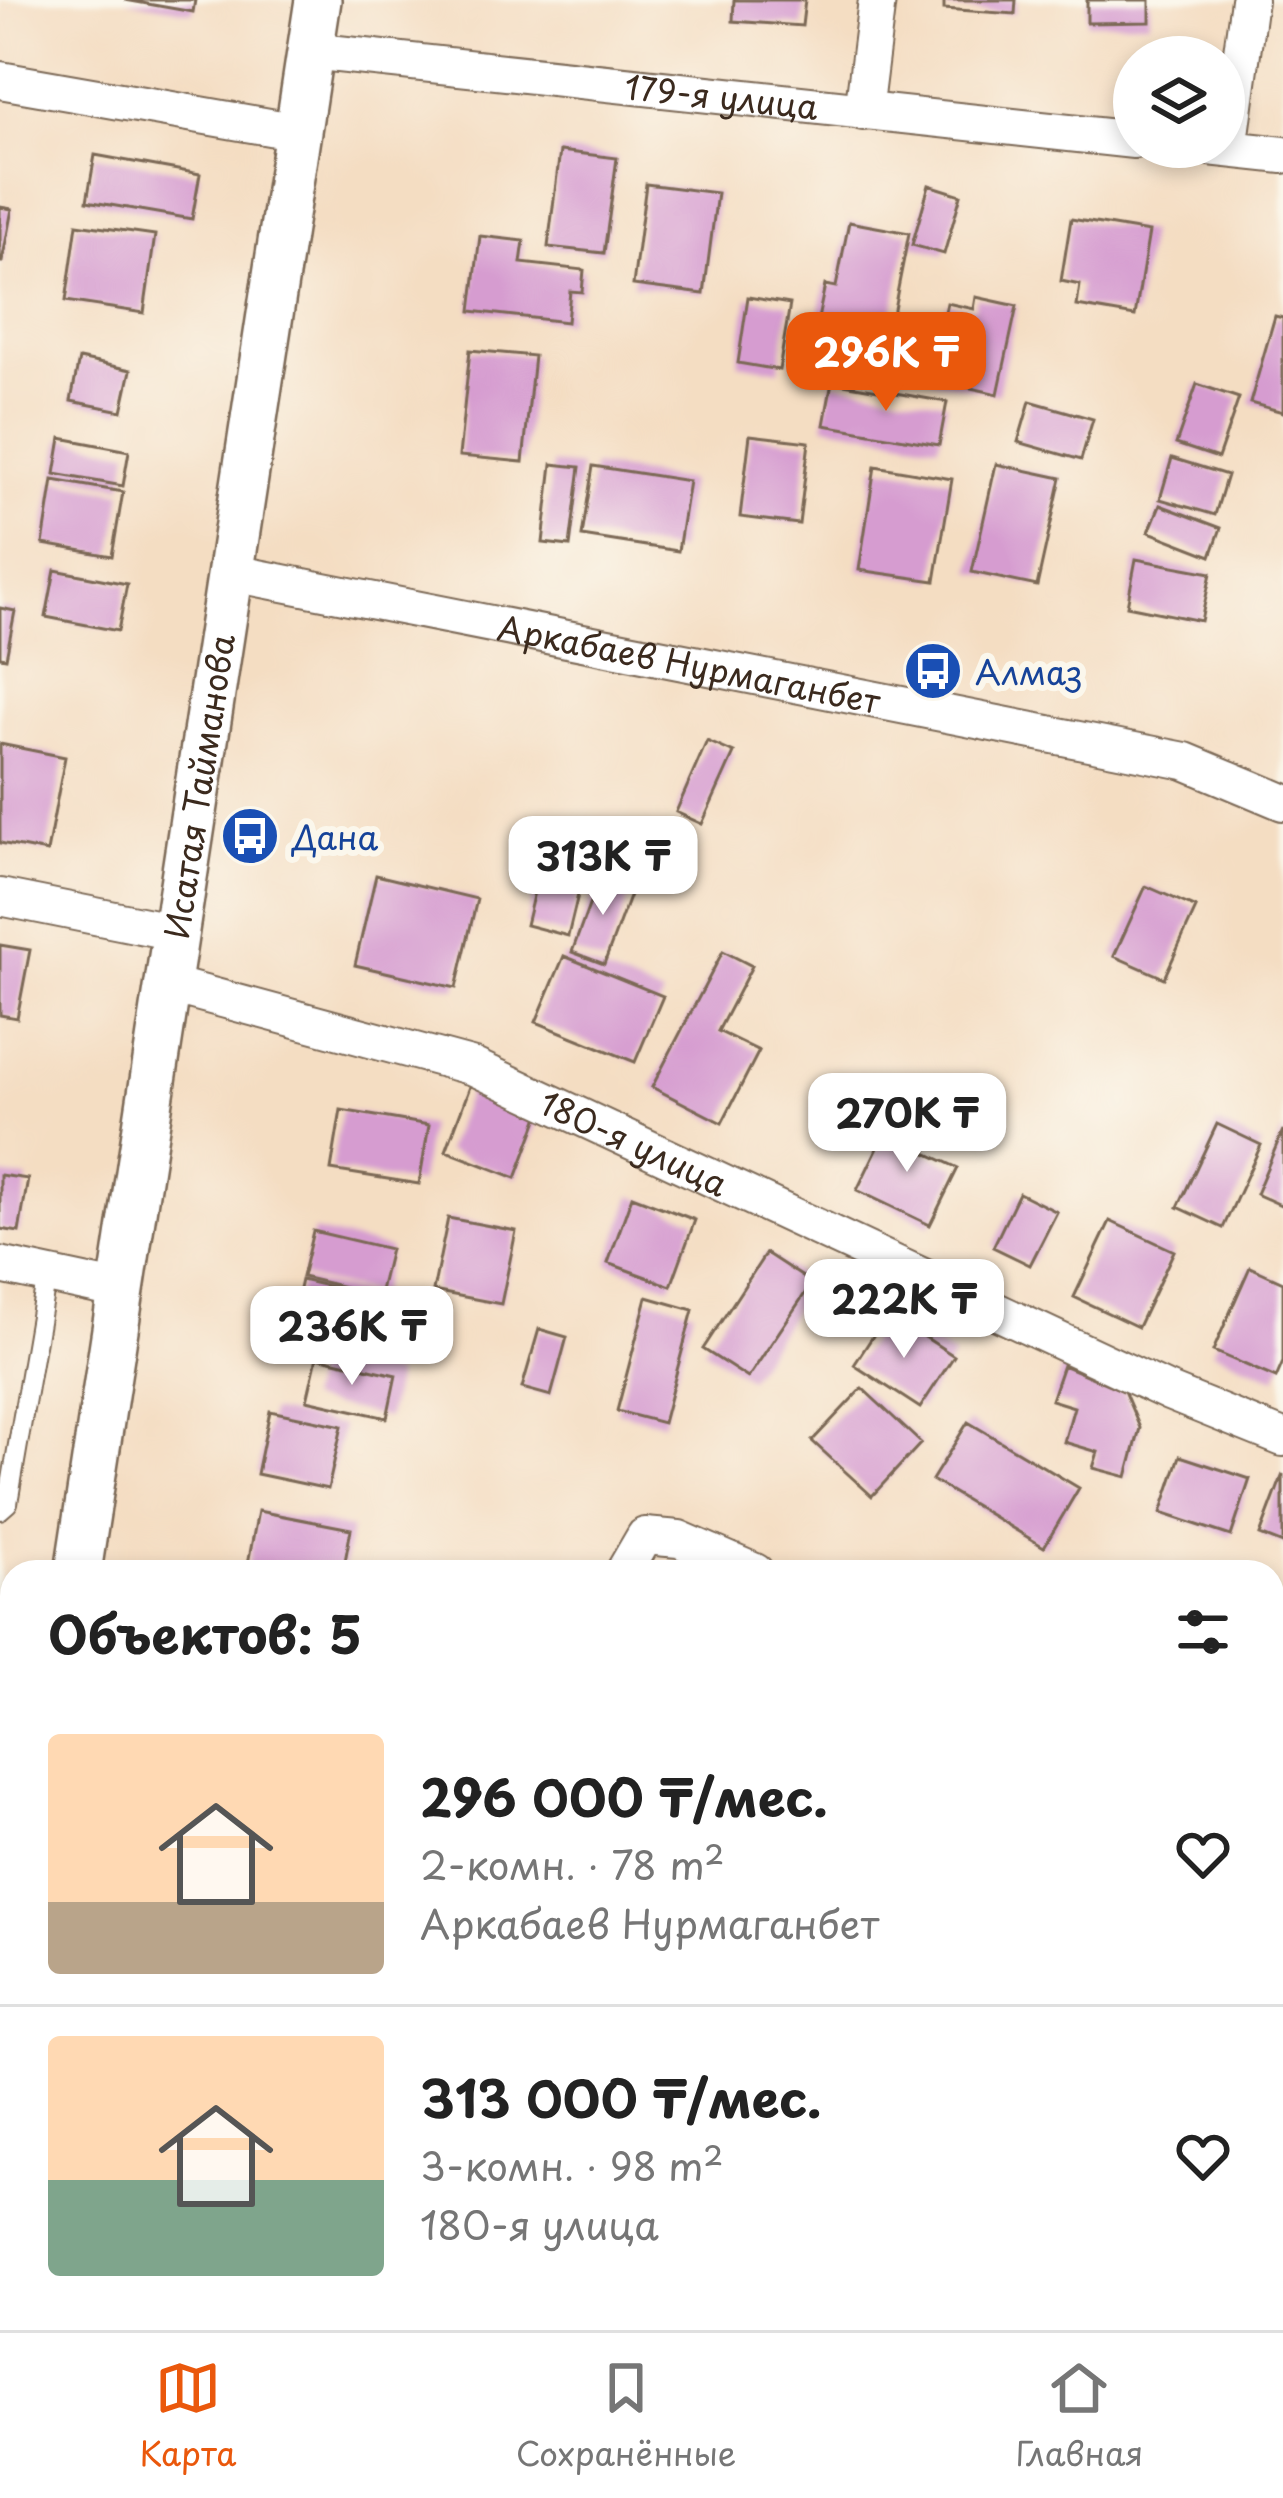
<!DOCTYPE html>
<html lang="ru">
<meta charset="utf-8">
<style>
body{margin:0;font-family:"Playpen Sans",sans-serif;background:#f2f2f2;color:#222;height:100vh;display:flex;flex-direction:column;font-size:45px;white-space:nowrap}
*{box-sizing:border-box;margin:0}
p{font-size:39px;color:#767676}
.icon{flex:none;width:66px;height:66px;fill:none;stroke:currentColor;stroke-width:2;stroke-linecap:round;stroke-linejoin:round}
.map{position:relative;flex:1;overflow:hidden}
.details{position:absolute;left:0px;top:1560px;width:1284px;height:771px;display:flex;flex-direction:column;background:#fff;border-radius:36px 36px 0 0;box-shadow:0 6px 18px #0003}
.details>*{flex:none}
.tools{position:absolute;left:1113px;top:36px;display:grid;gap:24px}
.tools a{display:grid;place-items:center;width:132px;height:132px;border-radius:50%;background:#fff;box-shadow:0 6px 18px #0003;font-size:60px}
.price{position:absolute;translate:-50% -102px;padding:0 27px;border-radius:24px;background:#fff;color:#222;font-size:39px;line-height:78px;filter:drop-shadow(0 3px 6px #0008)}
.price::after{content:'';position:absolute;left:50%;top:72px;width:36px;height:27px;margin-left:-18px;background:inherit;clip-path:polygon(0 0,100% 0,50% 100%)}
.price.active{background:#ea580c;color:#fff}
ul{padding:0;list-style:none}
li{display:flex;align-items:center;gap:36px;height:300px;padding:0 48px}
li+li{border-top:3px solid #e0e0e0}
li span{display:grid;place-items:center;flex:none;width:336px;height:240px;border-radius:12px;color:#555}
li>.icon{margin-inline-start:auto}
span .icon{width:144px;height:144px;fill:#fffc;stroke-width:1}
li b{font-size:51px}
h2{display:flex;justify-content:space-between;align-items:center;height:144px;padding:0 48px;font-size:51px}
.dock{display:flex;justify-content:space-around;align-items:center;height:168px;border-top:3px solid #e0e0e0;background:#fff;font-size:33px;color:#767676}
.dock a{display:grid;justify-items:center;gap:6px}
.dock .active{color:#ea580c}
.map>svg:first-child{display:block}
.building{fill:#d69cd0}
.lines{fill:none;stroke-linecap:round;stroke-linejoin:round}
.service-casing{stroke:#7c6957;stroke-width:22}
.minor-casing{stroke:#7c6957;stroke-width:40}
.tertiary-casing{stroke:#7c6957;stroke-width:50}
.service{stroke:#fff;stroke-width:18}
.minor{stroke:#fff;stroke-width:36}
.tertiary{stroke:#fff;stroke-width:45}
.labels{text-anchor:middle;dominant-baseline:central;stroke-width:12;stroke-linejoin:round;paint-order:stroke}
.street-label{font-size:33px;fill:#3b2a1e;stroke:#fbf7ec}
.transit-label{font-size:33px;fill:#164399;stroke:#fbf7ec;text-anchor:start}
</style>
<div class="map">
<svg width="1283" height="2330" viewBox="0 0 1283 2330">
<rect width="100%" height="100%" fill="#fbf7ec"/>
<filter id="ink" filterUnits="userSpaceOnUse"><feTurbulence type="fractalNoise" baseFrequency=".00833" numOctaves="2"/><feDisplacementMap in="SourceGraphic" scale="24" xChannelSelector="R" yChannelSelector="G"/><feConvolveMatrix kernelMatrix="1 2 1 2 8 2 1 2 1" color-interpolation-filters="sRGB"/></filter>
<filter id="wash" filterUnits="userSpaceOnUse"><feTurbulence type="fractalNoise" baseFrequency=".004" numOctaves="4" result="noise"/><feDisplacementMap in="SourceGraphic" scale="48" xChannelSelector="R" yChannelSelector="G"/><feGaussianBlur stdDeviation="2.7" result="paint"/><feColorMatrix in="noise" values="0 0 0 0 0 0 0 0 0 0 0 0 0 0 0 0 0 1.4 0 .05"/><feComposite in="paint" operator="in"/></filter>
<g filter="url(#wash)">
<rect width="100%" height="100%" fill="#f4ddc2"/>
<g id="blocks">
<!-- building -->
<path class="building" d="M125,0H195L193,12Z
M734,0H805L802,26L733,21Z
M944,0H1016L1015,14L944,9Z
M1087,0H1150V22L1087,23Z
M1189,43L1232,51L1224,57H1186Z
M560,151L617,158L604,253L548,247Z
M95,155L200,174L192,219L87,201Z
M646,184L717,193L704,294L633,285Z
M929,185L961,195L944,254L912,245Z
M0,207L12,209L2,262H0Z
M1071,219L1149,232L1135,316L1077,306L1080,285L1061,281Z
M849,222L909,233L889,334L818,319L825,285L836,287Z
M77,224L155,235L144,313L66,301Z
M480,236L524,241L521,263L584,270L582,292L570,291L567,322L471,311Z
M748,297L790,304L779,370L738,363Z
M976,297L1017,306L998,394L930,379L947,303L974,309Z
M1275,316L1283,318V412L1250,403Z
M800,326L865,338L857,377L793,365Z
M470,350L534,356L523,462L459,456Z
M79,359L131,370L122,411L71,401Z
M832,382L947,402L939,445L824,425Z
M1197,384L1239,398L1218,458L1176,444Z
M1030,401L1093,419L1081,460L1018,442Z
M750,435L809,442L799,524L740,517Z
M61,438L129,451L123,486L55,474Z
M1172,458L1227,475L1215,515L1160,499Z
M552,464L580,467L570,546L543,543Z
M996,464L1061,478L1037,586L972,572Z
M593,466L689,481L678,551L582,536Z
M875,466L952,479L935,581L859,570Z
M53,480L123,492L112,556L43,544Z
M1160,505L1221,528L1211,556L1149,532Z
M1136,559L1211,573L1201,621L1127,606Z
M55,570L127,584L118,631L46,617Z
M0,608L15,611L6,658L0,657Z
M707,741L734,753L702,824L676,812Z
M0,744L65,757L47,852L0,843Z
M539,824L588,841L578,870L529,854Z
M540,867L582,878L568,936L526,925Z
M601,873L634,884L604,964L572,952Z
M376,875L477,899L456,988L355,965Z
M1146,886L1196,908L1164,978L1114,956Z
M0,945L30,950L17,1018L0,1015Z
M723,951L752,966L718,1031L759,1051L722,1123L652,1087Z
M564,956L663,996L635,1062L536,1022Z
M471,1084L541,1111L516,1178L446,1151Z
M341,1110L429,1125L419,1184L331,1170Z
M891,1120L928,1138L922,1151L958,1168L930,1225L857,1190Z
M1217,1124L1261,1145L1223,1228L1178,1207Z
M1283,1130V1206L1256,1194Z
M0,1175L28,1179L19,1232L0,1229Z
M1019,1193L1057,1212L1030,1265L993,1247Z
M632,1196L695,1220L671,1286L608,1263Z
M448,1218L516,1231L501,1304L433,1291Z
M1110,1221L1174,1251L1138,1327L1074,1297Z
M313,1231L390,1249L379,1295L302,1277Z
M766,1253L812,1283L748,1378L703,1349Z
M1250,1267L1283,1282V1362L1276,1378L1213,1351Z
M301,1280L379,1298L367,1351L289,1333Z
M647,1297L693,1310L663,1423L617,1411Z
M888,1313L954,1356L920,1408L854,1365Z
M539,1329L567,1337L551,1396L522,1388Z
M317,1357L396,1375L387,1418L307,1400Z
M1063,1365L1124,1391L1140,1428L1127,1477L1093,1468L1098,1452L1064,1442L1074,1407L1051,1400Z
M862,1388L921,1443L872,1496L812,1441Z
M270,1411L342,1426L328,1489L257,1474Z
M968,1422L1079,1488L1044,1547L932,1480Z
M1180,1456L1250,1479L1231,1536L1161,1513Z
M1283,1474V1544L1260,1535Z
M258,1511L351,1529L343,1572L247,1569Z
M1283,1635V1719L1272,1715V1666Z
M1272,1798L1283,1801V1856L1272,1853Z
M1272,2041L1282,2043L1274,2078H1272Z
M1272,2286L1283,2288V2330H1257L1259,2319H1272Z"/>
</g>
</g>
<g filter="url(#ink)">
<use href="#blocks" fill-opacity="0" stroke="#7c6957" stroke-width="3"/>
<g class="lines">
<defs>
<path id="service" d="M0,1510L8,1503L47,1275
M911,2330L929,2319"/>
<g id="minor">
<path id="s1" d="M310,51L1134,140"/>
<path d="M0,80L298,132"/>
<path d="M863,112L877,0"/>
<path d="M1209,147L1283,155"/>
<path d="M1229,149L1249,0"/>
<path id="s2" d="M233,573L1185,761L1283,802"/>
<path d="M0,897L175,932"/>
<path id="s3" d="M167,984L474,1067L1169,1392L1283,1438"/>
<path d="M0,1265L117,1290"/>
<path d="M624,1572L645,1536L679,1539L755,1572"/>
<path d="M0,1921L12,1923"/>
<path d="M39,2330L41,2319"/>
<path d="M390,2330L393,2319"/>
</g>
<g id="tertiary">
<path id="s4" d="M78,1572L318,0"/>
<path d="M0,2085L12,2017"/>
</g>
</defs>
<!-- service casing -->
<use href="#service" class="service-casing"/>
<!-- minor casing -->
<use href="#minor" class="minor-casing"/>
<!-- tertiary casing -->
<use href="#tertiary" class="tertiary-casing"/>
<!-- service -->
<use href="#service" class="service"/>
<!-- minor -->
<use href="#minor" class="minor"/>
<!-- tertiary -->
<use href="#tertiary" class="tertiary"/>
</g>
</g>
<!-- icons -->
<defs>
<symbol id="bus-disc" viewBox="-11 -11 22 22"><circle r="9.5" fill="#1a4fb4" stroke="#fbf7ec"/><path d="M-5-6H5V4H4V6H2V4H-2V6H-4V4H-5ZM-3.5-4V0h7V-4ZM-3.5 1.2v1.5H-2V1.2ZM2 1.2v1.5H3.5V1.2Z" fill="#fff"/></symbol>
</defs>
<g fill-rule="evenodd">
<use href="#bus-disc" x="900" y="638" width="66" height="66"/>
<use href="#bus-disc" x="217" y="803" width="66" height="66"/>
</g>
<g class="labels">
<!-- street labels -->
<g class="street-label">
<text stroke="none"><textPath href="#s1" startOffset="414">179-я улица</textPath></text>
<text stroke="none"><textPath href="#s2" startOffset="465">Аркабаев Нурмаганбет</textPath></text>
<text stroke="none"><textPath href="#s4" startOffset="795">Исатая Тайманова</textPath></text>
<text stroke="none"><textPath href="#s3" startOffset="495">180-я улица</textPath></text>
</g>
<!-- transit labels -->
<g class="transit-label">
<text x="975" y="671">Алмаз</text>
<text x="292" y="836">Дана</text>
</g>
</g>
</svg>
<div class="tools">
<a><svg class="icon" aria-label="layers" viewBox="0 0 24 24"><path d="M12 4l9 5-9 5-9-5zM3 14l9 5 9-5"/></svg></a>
</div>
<b class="price active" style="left:886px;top:414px">296K ₸</b>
<b class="price" style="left:603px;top:918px">313K ₸</b>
<b class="price" style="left:907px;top:1175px">270K ₸</b>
<b class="price" style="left:904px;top:1361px">222K ₸</b>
<b class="price" style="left:352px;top:1388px">236K ₸</b>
<section class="details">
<h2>Объектов: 5<svg class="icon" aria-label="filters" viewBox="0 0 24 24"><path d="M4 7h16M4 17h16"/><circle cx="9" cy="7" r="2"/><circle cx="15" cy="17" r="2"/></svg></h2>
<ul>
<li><span style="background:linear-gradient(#ffd9b3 70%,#b9a48a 0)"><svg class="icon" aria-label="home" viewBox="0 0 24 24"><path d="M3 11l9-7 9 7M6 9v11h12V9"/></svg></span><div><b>296 000 ₸/мес.</b><p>2-комн. · 78 m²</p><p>Аркабаев Нурмаганбет</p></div><svg class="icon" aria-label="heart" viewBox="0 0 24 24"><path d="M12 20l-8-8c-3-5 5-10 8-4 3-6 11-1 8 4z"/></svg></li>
<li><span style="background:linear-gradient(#ffd9b3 60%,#7fa58c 0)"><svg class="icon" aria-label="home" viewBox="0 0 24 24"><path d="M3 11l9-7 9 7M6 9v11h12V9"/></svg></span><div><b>313 000 ₸/мес.</b><p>3-комн. · 98 m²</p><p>180-я улица</p></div><svg class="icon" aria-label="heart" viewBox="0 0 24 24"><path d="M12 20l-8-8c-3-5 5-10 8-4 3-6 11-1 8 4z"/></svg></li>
</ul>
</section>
</div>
<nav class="dock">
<a class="active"><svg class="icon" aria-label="map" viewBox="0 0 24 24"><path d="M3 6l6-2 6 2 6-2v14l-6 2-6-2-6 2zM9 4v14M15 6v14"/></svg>Карта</a>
<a><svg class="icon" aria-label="saved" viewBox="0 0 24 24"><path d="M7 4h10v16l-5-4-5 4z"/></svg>Сохранённые</a>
<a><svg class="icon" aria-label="home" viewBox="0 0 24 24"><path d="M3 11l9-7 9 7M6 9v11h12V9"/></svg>Главная</a>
</nav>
